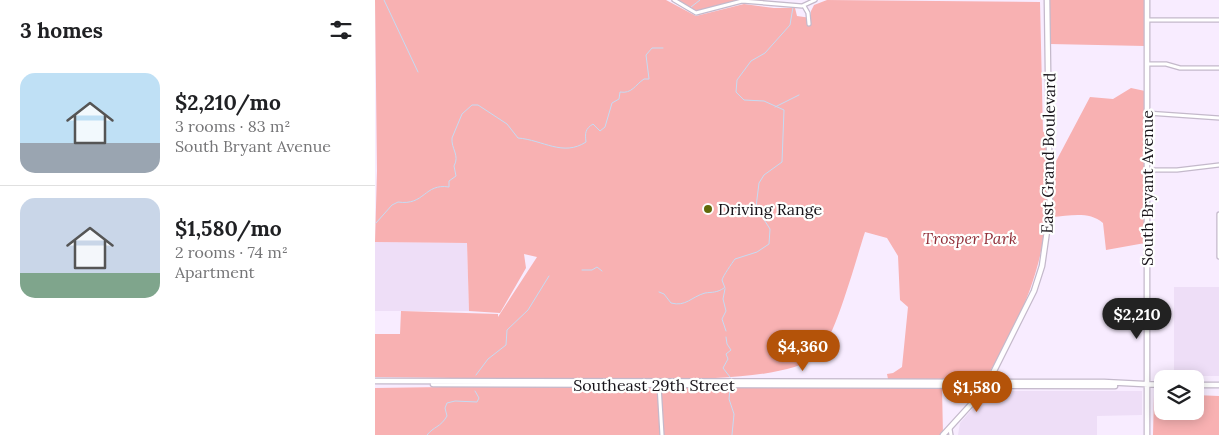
<!DOCTYPE html>
<meta charset="utf-8">
<style>
body{margin:0;font-family:Lora,serif;background:#f6f6f6;color:#202124;height:100vh;display:flex;flex-direction:column;font-size:19px;white-space:nowrap}
*{box-sizing:border-box;margin:0}
p{font-size:16px;color:#757577}
.icon{flex:none;width:28px;height:28px;fill:none;stroke:currentColor;stroke-width:2;stroke-linecap:round;stroke-linejoin:round}
.map{position:relative;flex:1;overflow:hidden}
.panel{display:flex;flex-direction:column;background:#fff;width:375px}
.panel>*{flex:none}
.tools{position:absolute;left:779px;top:370px;display:grid;gap:10px}
.tools a{display:grid;place-items:center;width:50px;height:50px;border-radius:10px;background:#fff;box-shadow:0 2px 12px #0003;font-size:25px}
.price{position:absolute;translate:-50% -42px;padding:0 11px;border-radius:18px;background:#b45309;color:#fff;font-size:16px;line-height:32px;filter:drop-shadow(0 1px 2px #0008)}
.price::after{content:'';position:absolute;left:50%;top:30px;width:15px;height:11px;margin-left:-8px;background:inherit;clip-path:polygon(0 0,100% 0,50% 100%)}
.price.active{background:#222;color:#fff}
ul{padding:0;list-style:none}
li{display:flex;align-items:center;gap:15px;height:125px;padding:0 20px}
li+li{border-top:1px solid #e0e0e0}
li span{display:grid;place-items:center;flex:none;width:140px;height:100px;border-radius:15px;color:#555}
li>.icon{margin-inline-start:auto}
span .icon{width:60px;height:60px;fill:#fffc;stroke-width:1}
li b{font-size:21px}
h2{display:flex;justify-content:space-between;align-items:center;height:60px;padding:0 20px;font-size:21px}
main{display:flex;flex:1;min-height:0}
.map>svg:first-child{display:block}
.built{fill:#eedef7}
.green{fill:#f8b1b2}
.lines{fill:none;stroke-linecap:round;stroke-linejoin:round}
.stream{stroke:#c5dcf4;stroke-width:1}
.street-casing{stroke:#c4b9cb;stroke-width:5.5}
.secondary-casing{stroke:#c4b9cb;stroke-width:7}
.street{stroke:#fff;stroke-width:3}
.secondary{stroke:#fff;stroke-width:4.5}
.poi-dot{fill:#61690b;stroke:#fefffe;stroke-width:2}
.labels{text-anchor:middle;dominant-baseline:central;stroke-width:4.5;stroke-linejoin:round;paint-order:stroke}
.street-label{font-size:16px;fill:#171319;stroke:#fefffe}
.poi-label{font-size:16px;fill:#171319;stroke:#fefffe;text-anchor:start}
.park-label{font-size:16px;font-style:italic;fill:#922f39;stroke:#fefffe}
</style>
<main>
<section class="panel">
<h2>3 homes<svg class="icon" aria-label="filters" viewBox="0 0 24 24"><path d="M4 7h16M4 17h16"/><circle cx="9" cy="7" r="2"/><circle cx="15" cy="17" r="2"/></svg></h2>
<ul>
<li><span style="background:linear-gradient(#bfe0f5 70%,#9aa5b1 0)"><svg class="icon" aria-label="home" viewBox="0 0 24 24"><path d="M3 11l9-7 9 7M6 9v11h12V9"/></svg></span><div><b>$2,210/mo</b><p>3 rooms · 83 m²</p><p>South Bryant Avenue</p></div></li>
<li><span style="background:linear-gradient(#c9d6e8 75%,#7fa58c 0)"><svg class="icon" aria-label="home" viewBox="0 0 24 24"><path d="M3 11l9-7 9 7M6 9v11h12V9"/></svg></span><div><b>$1,580/mo</b><p>2 rooms · 74 m²</p><p>Apartment</p></div></li>
</ul>
</section>
<div class="map">
<svg width="844" height="435" viewBox="0 0 844 435">
<rect width="100%" height="100%" fill="#f8ecff"/>
<!-- built -->
<path class="built" d="M0,242L92,243L94,311H0Z
M799,287H844V376H799Z
M613,391H767V415L722,416V435H583L585,423Z"/>
<!-- green -->
<path class="green" d="M0,0H291L321,16L369,4L399,8H420L422,16L436,18V11L439,5L452,0L665,2L668,132L671,131C672,153 674,175 673,196C671,264 646,321 611,378L602,380L513,379L512,374L518,373L527,367L533,307L525,300L523,256L512,238L490,232C482,256 459,342 442,356C405,386 261,379 211,378L209,387L567,388L568,435H0V388L69,387L77,378L0,377V334H25L26,311L123,314V317L162,257L149,254L151,268L125,313L94,311L92,243L0,242L2,171Z
M301,0H369L320,11Z
M675,0H769L770,46L675,44Z
M756,88L770,91V243L731,250L728,223C714,211 695,216 677,217L678,167L715,97L738,99Z
M779,395H787L788,411H820V395L844,396V435H778Z"/>
<g class="lines">
<!-- stream -->
<path class="stream" d="M9,0L43,72
M316,7L325,0
M400,107L424,95
M1,223L17,205L23,202C50,206 49,183 74,187V181L81,176L79,166C85,155 76,149 77,138L87,114L97,105H103L132,124L143,138C168,140 188,157 211,142C210,133 210,129 218,124L225,131L230,127L237,103L244,99L245,92C257,94 260,85 269,79H274L271,55L277,48H288
M207,270H217L222,267L227,271
M350,288L347,280C348,276 357,263 360,259L382,252L394,244L395,229L381,207L384,183L389,175L407,162L409,110L389,101L369,100L361,92L362,80L376,61L390,53L415,25L418,7
M350,289L348,299L351,311L347,319L351,331
M284,292L289,294L296,303C311,307 316,297 330,293C337,292 342,293 349,288
M351,337L352,344L356,350L351,354L353,359L348,368L355,377
M101,375L113,359L131,345L132,330L153,310L174,276
M355,390L354,399L359,414L357,435
M52,435C59,426 65,428 72,416L70,408L72,403L80,401L102,402L104,398L100,391"/>
<defs>
<path id="street" d="M299,0L321,13L367,1L427,6L440,0
M429,6L433,13L434,24
M772,20H844
M772,64H791L805,68H844
M772,113L844,118
M772,170H802L844,165
M844,214V257
M284,385L287,435
M575,429L576,435"/>
<path id="secondary" d="M0,381L729,382L788,385
M58,384L740,386
M820,385H844
M568,435L610,389L659,291L667,266L675,210L672,0
M772,435V0"/>
</defs>
<!-- street casing -->
<use href="#street" class="street-casing"/>
<!-- secondary casing -->
<use href="#secondary" class="secondary-casing"/>
<!-- street -->
<use href="#street" class="street"/>
<!-- secondary -->
<use href="#secondary" class="secondary"/>
</g>
<!-- markers -->
<circle class="poi-dot" cx="333" cy="209" r="5"/>
<g class="labels">
<!-- street labels -->
<g class="street-label">
<text transform="translate(673 153) rotate(-89)">East Grand Boulevard</text>
<text transform="translate(772 188) rotate(-90)">South Bryant Avenue</text>
<text x="279" y="385">Southeast 29th Street</text>
</g>
<!-- poi labels -->
<g class="poi-label">
<text x="343" y="209">Driving Range</text>
</g>
<!-- park labels -->
<g class="park-label">
<text x="595" y="238">Trosper Park</text>
</g>
</g>
</svg>
<div class="tools">
<a><svg class="icon" aria-label="layers" viewBox="0 0 24 24"><path d="M12 4l9 5-9 5-9-5zM3 14l9 5 9-5"/></svg></a>
</div>
<b class="price active" style="left:762px;top:340px">$2,210</b>
<b class="price" style="left:428px;top:372px">$4,360</b>
<b class="price" style="left:602px;top:413px">$1,580</b>
</div>
</main>
